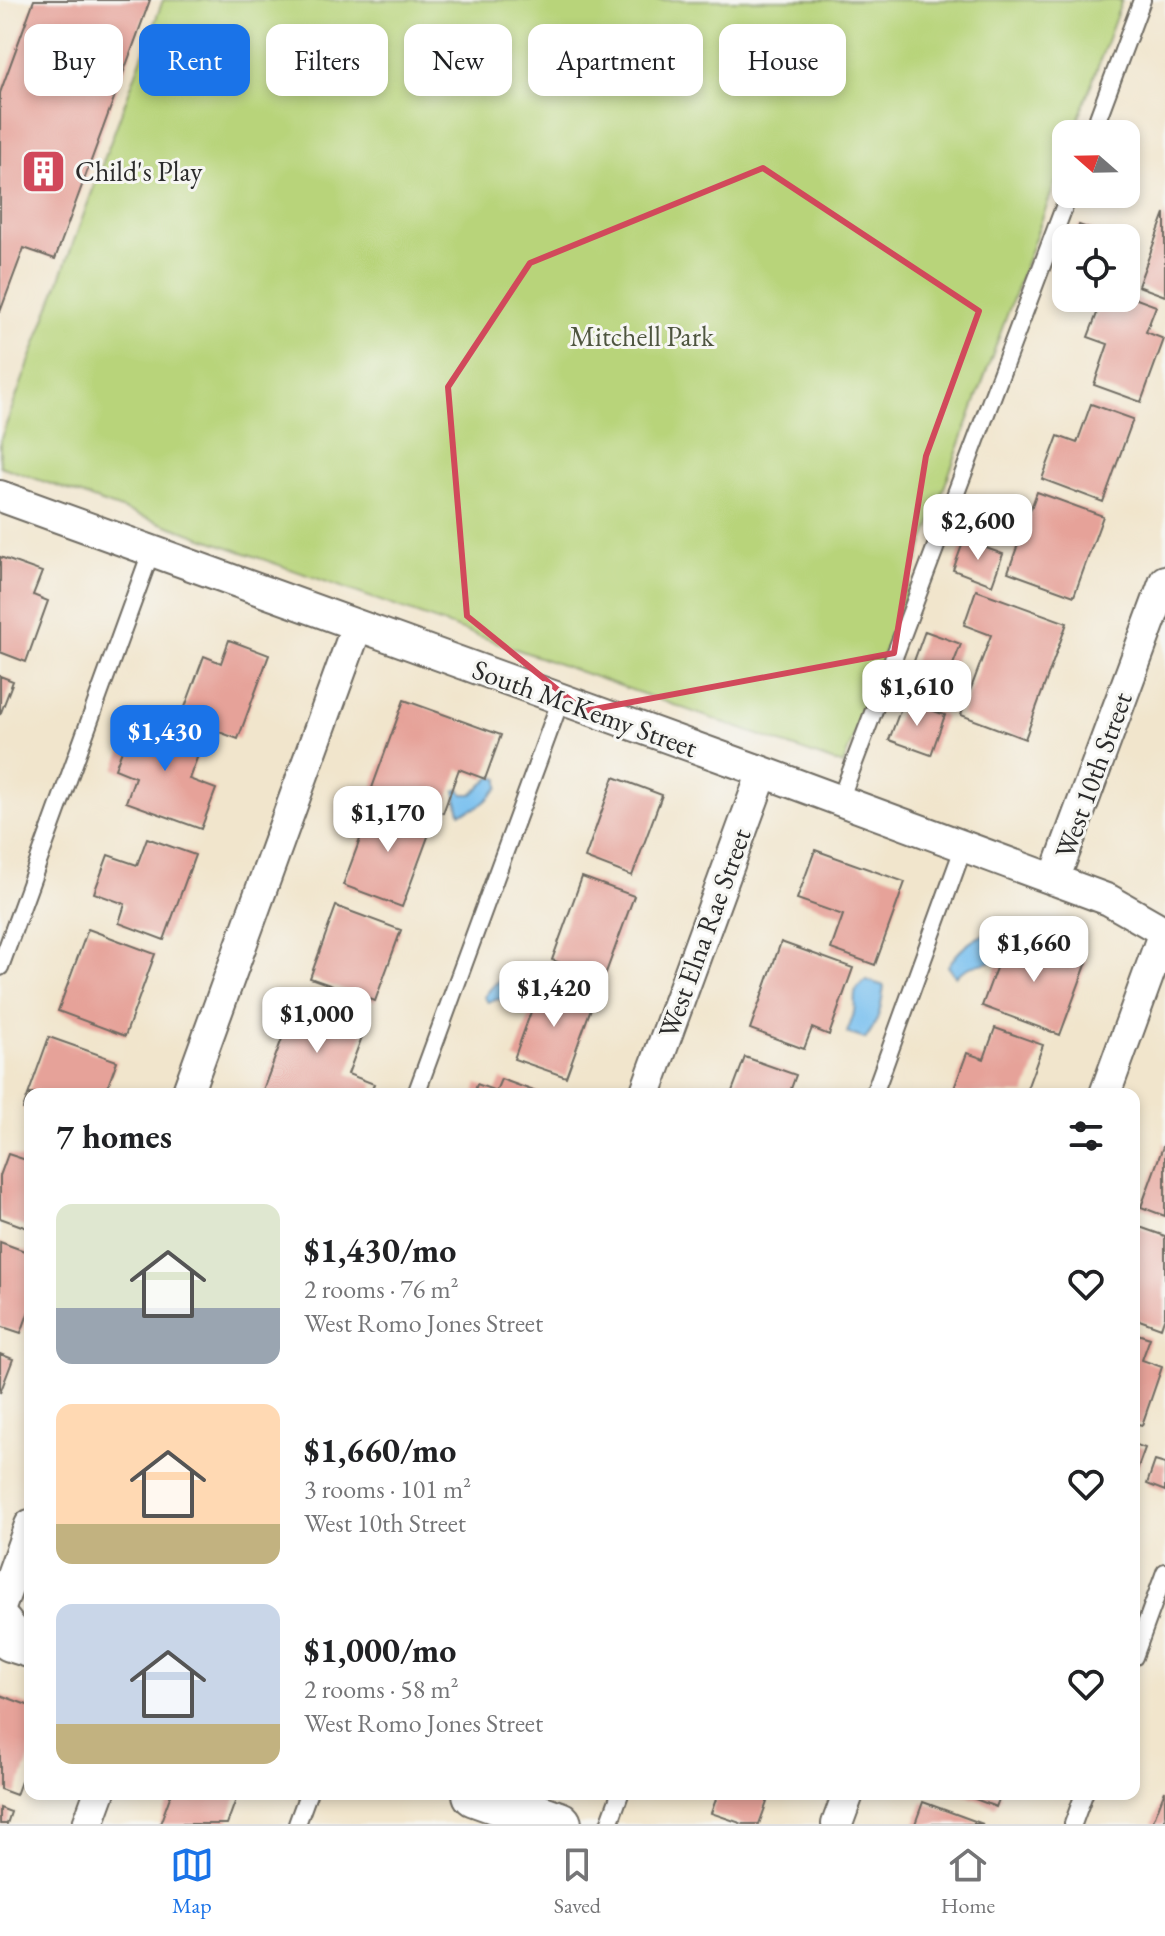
<!DOCTYPE html>
<meta charset="utf-8">
<style>
body{margin:0;font-family:"EB Garamond",serif;background:#f6f6f6;color:#202124;height:100vh;display:flex;flex-direction:column;font-size:30px;white-space:nowrap}
*{box-sizing:border-box;margin:0}
p{font-size:26px;color:#757577}
.icon{flex:none;width:44px;height:44px;fill:none;stroke:currentColor;stroke-width:2;stroke-linecap:round;stroke-linejoin:round}
.map{position:relative;flex:1;overflow:hidden}
.sheet{position:absolute;left:24px;top:1088px;width:1116px;height:712px;display:flex;flex-direction:column;background:#fff;border-radius:16px;box-shadow:0 4px 12px #0003}
.sheet>*{flex:none}
.guide{position:absolute;left:24px;top:24px;width:1118px;height:72px;display:flex;gap:16px}
.needle{width:52px;rotate:290deg}
.fabs{position:absolute;left:1052px;top:120px;display:grid;gap:16px}
.fabs a{display:grid;place-items:center;width:88px;height:88px;border-radius:16px;background:#fff;box-shadow:0 4px 12px #0003;font-size:40px}
.price{position:absolute;translate:-50% -68px;padding:0 18px;border-radius:16px;background:#fff;color:#222;font-size:26px;line-height:52px;filter:drop-shadow(0 2px 4px #0008)}
.price::after{content:'';position:absolute;left:50%;top:48px;width:24px;height:18px;margin-left:-12px;background:inherit;clip-path:polygon(0 0,100% 0,50% 100%)}
.price.on{background:#1a73e8;color:#fff}
ul{padding:0;list-style:none}
li{display:flex;align-items:center;gap:24px;height:200px;padding:0 32px}
li span{display:grid;place-items:center;flex:none;width:224px;height:160px;border-radius:16px;color:#555}
li>.icon{margin-inline-start:auto}
span .icon{width:96px;height:96px;fill:#fffc;stroke-width:1}
li b{font-size:34px}
h2{display:flex;justify-content:space-between;align-items:center;height:96px;padding:0 32px;font-size:34px}
.tag{padding:0 28px;border-radius:16px;background:#fff;box-shadow:0 4px 12px #0003;font-size:28px;line-height:72px}
.tag.on{background:#1a73e8;color:#fff}
.tabs{display:flex;justify-content:space-around;align-items:center;height:112px;border-top:2px solid #e0e0e0;background:#fff;font-size:22px;color:#757577}
.tabs a{display:grid;justify-items:center;gap:4px}
.tabs .on{color:#1a73e8}
.map>svg:first-child{display:block}
.green{fill:#b8d47a;stroke:#728052;stroke-width:2}
.water{fill:#77bfef;stroke:#51758d;stroke-width:2}
.building{fill:#e6a299}
.lines{fill:none;stroke-linecap:round;stroke-linejoin:round}
.lane-casing{stroke:#706c63;stroke-width:20}
.street-casing{stroke:#706c63;stroke-width:34}
.secondary-casing{stroke:#706c63;stroke-width:48}
.lane{stroke:#fff;stroke-width:16}
.street{stroke:#fff;stroke-width:30}
.secondary{stroke:#fff;stroke-width:44}
.marked{fill:none;stroke:#d1495b;stroke-width:6;stroke-linejoin:round}
.labels{text-anchor:middle;dominant-baseline:central;stroke-width:6;stroke-linejoin:round;paint-order:stroke}
.poi-label{font-size:28px;fill:#2b2b2b;stroke:#f6f6f2;text-anchor:start}
.park-label{font-size:28px;fill:#4e553f;stroke:#f6f6f2}
.street-label{font-size:28px;fill:#2b2b2b;stroke:#f6f6f2}
</style>
<div class="map">
<svg width="1165" height="1824" viewBox="0 0 1165 1824">
<rect width="100%" height="100%" fill="#f6f6f2"/>
<filter id="ink" filterUnits="userSpaceOnUse"><feTurbulence type="fractalNoise" baseFrequency=".0125" numOctaves="2"/><feDisplacementMap in="SourceGraphic" scale="16" xChannelSelector="R" yChannelSelector="G"/><feConvolveMatrix kernelMatrix="1 2 1 2 8 2 1 2 1" color-interpolation-filters="sRGB"/></filter>
<filter id="wash" filterUnits="userSpaceOnUse"><feTurbulence type="fractalNoise" baseFrequency=".006" numOctaves="4" result="noise"/><feDisplacementMap in="SourceGraphic" scale="32" xChannelSelector="R" yChannelSelector="G"/><feGaussianBlur stdDeviation="1.8" result="paint"/><feColorMatrix in="noise" values="0 0 0 0 0 0 0 0 0 0 0 0 0 0 0 0 0 1.4 0 .05"/><feComposite in="paint" operator="in"/></filter>
<g filter="url(#wash)">
<rect width="100%" height="100%" fill="#f1e5cc"/>
<!-- green -->
<path class="green" d="M163,0H1122L1073,134H1066V153L843,765L0,466V441Z"/>
<!-- water -->
<path class="water" d="M492,777L499,779V787C487,801 479,809 460,813L455,791L460,789L463,794H472Z
M989,932L992,938L1001,945L996,961C980,964 969,965 955,976L948,966C959,949 971,940 989,932Z
M515,974L531,979L530,991L523,1001L495,999L488,1002L484,997C492,986 501,976 515,974Z
M866,980L884,986C881,1008 879,1022 865,1039L847,1033C849,1026 853,1019 854,1012C857,995 849,994 866,980Z"/>
<g id="blocks">
<!-- building -->
<path class="building" d="M34,0H150L55,259L24,248L0,312V93Z
M1165,213V296L1138,286Z
M1079,225L1115,238H1075Z
M1126,295L1156,306L1146,332L1164,339L1141,402L1094,385L1108,344L1088,337L1103,298H1126Z
M1091,404L1133,419L1103,502L1042,479L1058,436L1077,443Z
M1037,492L1103,516L1074,596L1008,572Z
M964,540L1003,554L992,585L953,570Z
M0,557L42,572L33,595L48,601L26,662L0,652Z
M976,590L1067,623L1025,739L961,715L991,635L964,625Z
M925,631L961,644L945,685L910,672Z
M229,640L269,655L238,739L181,718L204,656L221,663Z
M0,676L13,681L0,715Z
M404,700L501,735L485,779L459,769L443,813L372,788Z
M904,700L945,715L931,755L889,740Z
M134,717L203,742L189,779L216,789L201,829L126,802L135,777L115,769Z
M614,777L662,795L632,876L585,858Z
M374,802L433,823L402,907L343,885Z
M147,838L195,855L164,940L119,923L125,904L94,893L108,855L137,865Z
M815,850L905,882L875,965L831,949L843,915L797,899Z
M582,877L634,896L604,978L552,960Z
M336,906L401,930L375,1001L310,978Z
M88,929L155,954L125,1036L58,1011Z
M1009,933L1087,962L1060,1035L982,1006Z
M781,942L853,968L829,1035L812,1028L804,1049L750,1029Z
M542,981L594,1000L566,1077L514,1059Z
M296,1001L366,1026L348,1074L374,1084L370,1094H274L263,1090Z
M995,1028L1043,1045L1025,1094H952L967,1053L984,1059Z
M49,1037L117,1061L105,1094H30V1112L23,1109Z
M745,1057L796,1075L789,1094H731Z
M501,1079L542,1094H474L477,1084L496,1091Z
M1165,1141V1216L1141,1207Z
M30,1149V1229L0,1218V1176L8,1154L26,1160Z
M1134,1225L1165,1236V1316L1161,1328L1134,1318Z
M0,1242L30,1253V1308L21,1333L0,1326Z
M1134,1333L1150,1338L1142,1360L1162,1367L1142,1425L1134,1423Z
M0,1354L13,1359L0,1393Z
M1134,1444L1145,1448L1134,1478Z
M1155,1461L1165,1464V1491L1147,1484Z
M0,1695L30,1706V1757L16,1795L0,1789Z
M1165,1790V1824H1152Z
M171,1794H238L227,1824H160Z
M718,1794H770L759,1824H743L711,1813Z
M962,1794H1001L996,1807Z
M923,1802L983,1824H915Z
M0,1808L11,1812L7,1824H0Z"/>
</g>
</g>
<g filter="url(#ink)">
<use href="#blocks" fill-opacity="0" stroke="#706c63" stroke-width="2"/>
<g class="lines">
<defs>
<path id="lane" d="M1092,134L1142,0
M840,800L1069,194
M0,967L151,552
M416,1094L561,699
M874,1094L964,846
M1134,1657L1165,1572
M297,1824L308,1794
M609,1824L620,1794
M1073,1824L1084,1794"/>
<path id="street" d="M0,496L763,772L1109,900L1165,932
M1054,880L1165,581
M187,1094L357,626
M645,1094L763,772
M1105,1094L1164,932
M0,1608L30,1525
M88,1824L99,1794
M837,1824L848,1794"/>
<path id="secondary" d="M0,1625L11,1639L30,1645
M475,1794L559,1824"/>
</defs>
<!-- lane casing -->
<use href="#lane" class="lane-casing"/>
<!-- street casing -->
<use href="#street" class="street-casing"/>
<!-- secondary casing -->
<use href="#secondary" class="secondary-casing"/>
<!-- lane -->
<use href="#lane" class="lane"/>
<!-- street -->
<use href="#street" class="street"/>
<!-- secondary -->
<use href="#secondary" class="secondary"/>
</g>
</g>
<!-- marked area -->
<path class="marked" d="M763,168L979,311L926,456L894,653L584,711L467,616L448,387L530,263Z"/>
<!-- icons -->
<defs>
<symbol id="building-square" viewBox="-11 -11 22 22"><rect x="-9" y="-9" width="18" height="18" rx="4" fill="#d1495b" stroke="#f6f6f2"/><path d="M-4-6H4V6H1V3H-1V6H-4ZM-2.5-4.3h1.7v1.8h-1.7ZM.8-4.3h1.7v1.8H.8ZM-2.5-1h1.7V.8h-1.7ZM.8-1h1.7V.8H.8Z" fill="#fff"/></symbol>
</defs>
<g fill-rule="evenodd">
<use href="#building-square" x="18" y="146" width="51" height="51"/>
</g>
<g class="labels">
<!-- poi labels -->
<g class="poi-label">
<text x="75" y="171">Child's Play</text>
</g>
<!-- park labels -->
<g class="park-label">
<text x="642" y="336">Mitchell Park</text>
</g>
<!-- street labels -->
<g class="street-label">
<text transform="translate(585 708) rotate(20)">South McKemy Street</text>
<text transform="translate(1093 775) rotate(-70)">West 10th Street</text>
<text transform="translate(704 933) rotate(-70)">West Elna Rae Street</text>
</g>
</g>
</svg>
<div class="fabs">
<a><svg class="needle" viewBox="-14 -14 28 28"><path d="M0-13l5 13h-10z" fill="#e53935"/><path d="M0 13l5-13h-10z" fill="#757577"/></svg></a>
<a><svg class="icon" aria-label="locate" viewBox="0 0 24 24"><circle cx="12" cy="12" r="6"/><path d="M12 2v4M12 18v4M2 12h4M18 12h4"/></svg></a>
</div>
<b class="price" style="left:978px;top:562px">$2,600</b>
<b class="price" style="left:917px;top:728px">$1,610</b>
<b class="price on" style="left:165px;top:773px">$1,430</b>
<b class="price" style="left:388px;top:854px">$1,170</b>
<b class="price" style="left:1034px;top:984px">$1,660</b>
<b class="price" style="left:554px;top:1029px">$1,420</b>
<b class="price" style="left:317px;top:1055px">$1,000</b>
<div class="guide">
<a class="tag">Buy</a>
<a class="tag on">Rent</a>
<a class="tag">Filters</a>
<a class="tag">New</a>
<a class="tag">Apartment</a>
<a class="tag">House</a>
</div>
<section class="sheet">
<h2>7 homes<svg class="icon" aria-label="filters" viewBox="0 0 24 24"><path d="M4 7h16M4 17h16"/><circle cx="9" cy="7" r="2"/><circle cx="15" cy="17" r="2"/></svg></h2>
<ul>
<li><span style="background:linear-gradient(#dfe7d0 65%,#9aa5b1 0)"><svg class="icon" aria-label="home" viewBox="0 0 24 24"><path d="M3 11l9-7 9 7M6 9v11h12V9"/></svg></span><div><b>$1,430/mo</b><p>2 rooms · 76 m²</p><p>West Romo Jones Street</p></div><svg class="icon" aria-label="heart" viewBox="0 0 24 24"><path d="M12 20l-8-8c-3-5 5-10 8-4 3-6 11-1 8 4z"/></svg></li>
<li><span style="background:linear-gradient(#ffd9b3 75%,#c2b280 0)"><svg class="icon" aria-label="home" viewBox="0 0 24 24"><path d="M3 11l9-7 9 7M6 9v11h12V9"/></svg></span><div><b>$1,660/mo</b><p>3 rooms · 101 m²</p><p>West 10th Street</p></div><svg class="icon" aria-label="heart" viewBox="0 0 24 24"><path d="M12 20l-8-8c-3-5 5-10 8-4 3-6 11-1 8 4z"/></svg></li>
<li><span style="background:linear-gradient(#c9d6e8 75%,#c2b280 0)"><svg class="icon" aria-label="home" viewBox="0 0 24 24"><path d="M3 11l9-7 9 7M6 9v11h12V9"/></svg></span><div><b>$1,000/mo</b><p>2 rooms · 58 m²</p><p>West Romo Jones Street</p></div><svg class="icon" aria-label="heart" viewBox="0 0 24 24"><path d="M12 20l-8-8c-3-5 5-10 8-4 3-6 11-1 8 4z"/></svg></li>
</ul>
</section>
</div>
<nav class="tabs">
<a class="on"><svg class="icon" aria-label="map" viewBox="0 0 24 24"><path d="M3 6l6-2 6 2 6-2v14l-6 2-6-2-6 2zM9 4v14M15 6v14"/></svg>Map</a>
<a><svg class="icon" aria-label="saved" viewBox="0 0 24 24"><path d="M7 4h10v16l-5-4-5 4z"/></svg>Saved</a>
<a><svg class="icon" aria-label="home" viewBox="0 0 24 24"><path d="M3 11l9-7 9 7M6 9v11h12V9"/></svg>Home</a>
</nav>
